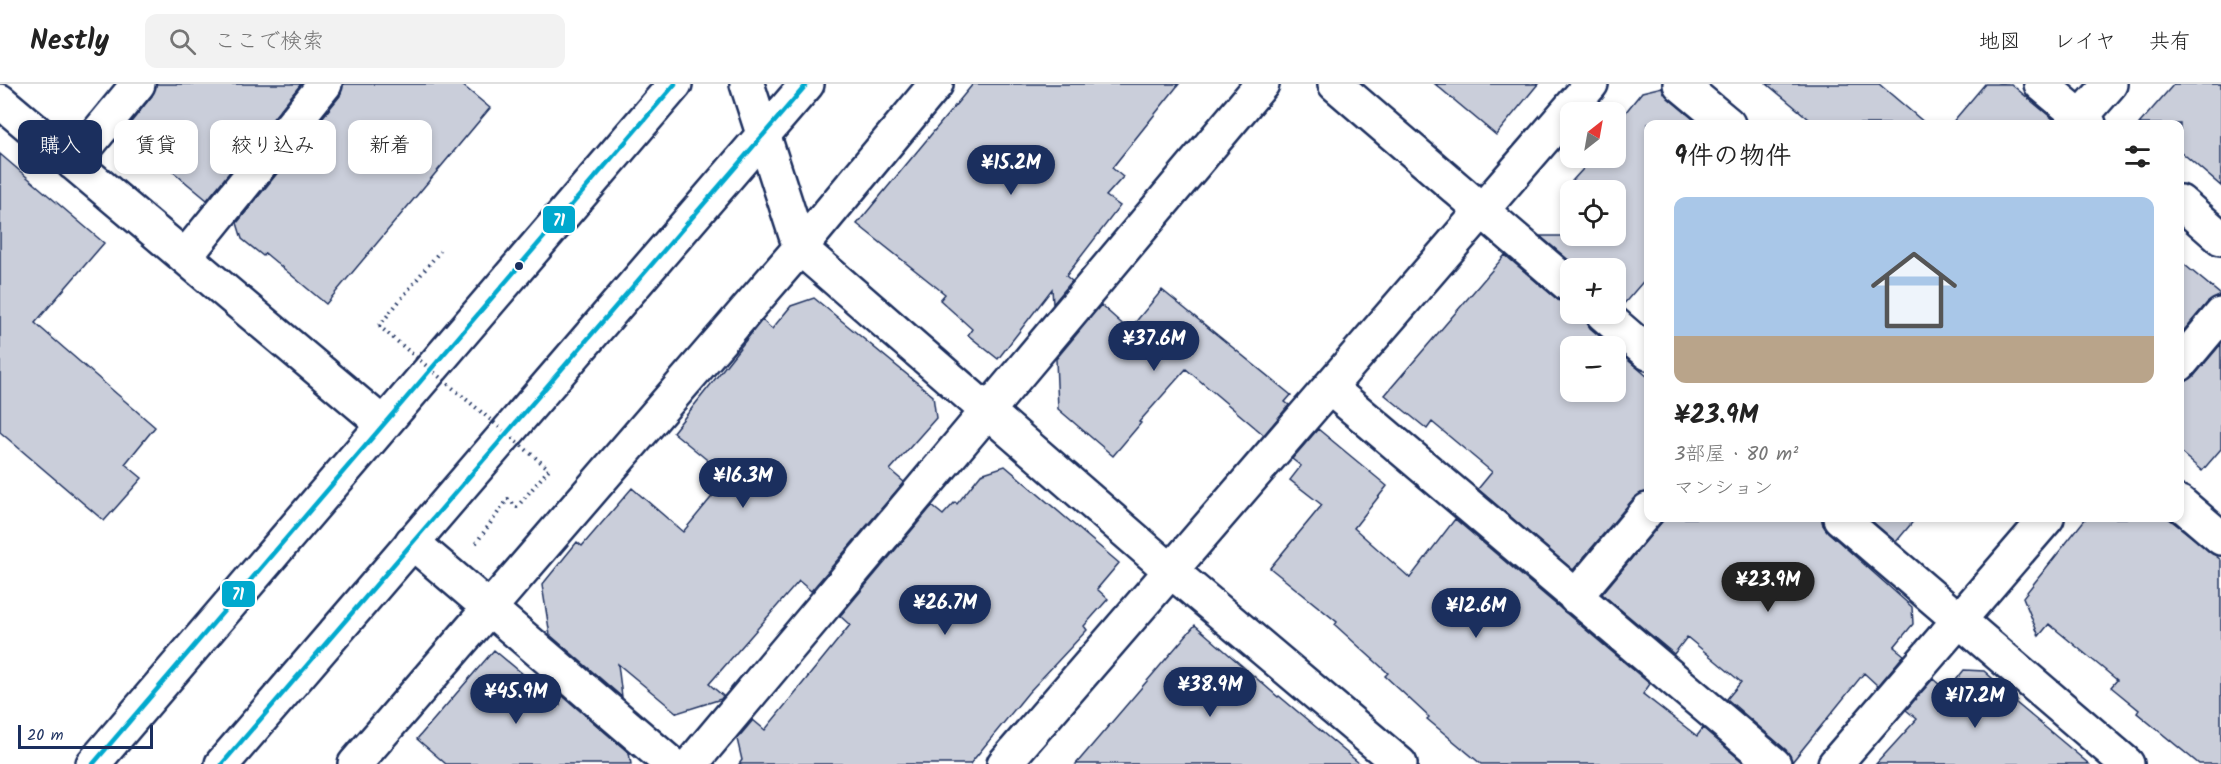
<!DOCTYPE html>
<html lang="ja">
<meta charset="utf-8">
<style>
body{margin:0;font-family:Kalam,"Klee One",sans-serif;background:#f2f2f2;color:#222;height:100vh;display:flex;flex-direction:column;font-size:22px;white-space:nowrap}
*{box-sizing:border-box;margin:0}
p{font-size:20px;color:#767676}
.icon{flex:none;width:33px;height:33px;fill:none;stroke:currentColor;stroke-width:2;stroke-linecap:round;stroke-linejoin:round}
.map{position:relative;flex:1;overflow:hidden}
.panel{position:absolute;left:1644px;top:36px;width:540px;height:402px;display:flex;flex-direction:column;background:#fff;border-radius:12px;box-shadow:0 3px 9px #0003}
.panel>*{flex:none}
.top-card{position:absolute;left:18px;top:36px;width:570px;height:54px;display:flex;gap:12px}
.needle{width:39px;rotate:31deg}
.fabs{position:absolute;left:1560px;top:18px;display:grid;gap:12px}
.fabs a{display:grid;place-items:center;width:66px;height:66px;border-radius:12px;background:#fff;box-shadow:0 3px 9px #0003;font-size:30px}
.scale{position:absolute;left:18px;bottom:15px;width:135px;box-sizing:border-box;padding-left:6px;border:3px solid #1b2f5e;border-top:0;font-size:16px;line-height:21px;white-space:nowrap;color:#1b2f5e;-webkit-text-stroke:4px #fff;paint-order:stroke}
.price{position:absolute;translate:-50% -51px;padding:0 14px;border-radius:21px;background:#1b2f5e;color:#fff;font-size:20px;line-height:39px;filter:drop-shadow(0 2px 3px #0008)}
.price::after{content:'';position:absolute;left:50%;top:36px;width:18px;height:14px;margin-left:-9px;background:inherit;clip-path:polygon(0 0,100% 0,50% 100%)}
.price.active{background:#222;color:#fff}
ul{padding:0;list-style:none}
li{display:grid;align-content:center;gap:12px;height:318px;padding:0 30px}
li span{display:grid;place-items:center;height:186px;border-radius:12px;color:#555}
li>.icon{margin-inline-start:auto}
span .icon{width:108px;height:108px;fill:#fffc;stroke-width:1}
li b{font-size:26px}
h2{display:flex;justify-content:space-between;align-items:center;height:72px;padding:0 30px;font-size:26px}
.chip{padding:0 21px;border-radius:12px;background:#fff;box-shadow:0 3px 9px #0003;font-size:21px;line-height:54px}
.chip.active{background:#1b2f5e;color:#fff}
header{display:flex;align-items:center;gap:36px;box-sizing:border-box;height:84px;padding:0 30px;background:#fff;border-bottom:2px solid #e0e0e0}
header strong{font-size:28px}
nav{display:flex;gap:33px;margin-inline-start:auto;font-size:21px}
.search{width:420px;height:54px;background:#f2f2f2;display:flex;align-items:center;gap:15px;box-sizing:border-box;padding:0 21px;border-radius:12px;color:#767676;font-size:22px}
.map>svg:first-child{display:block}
.building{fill:#caceda;stroke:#1b2f5e;stroke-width:1.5}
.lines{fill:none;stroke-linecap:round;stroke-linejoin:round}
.minor-casing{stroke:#1b2f5e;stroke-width:38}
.major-casing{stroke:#1b2f5e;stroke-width:38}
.path{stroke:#1b2f5e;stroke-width:4;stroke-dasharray:1.5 4.5;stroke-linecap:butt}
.minor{stroke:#fff;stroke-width:33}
.major{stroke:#fff;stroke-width:33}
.path-bridge{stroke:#1b2f5e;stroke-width:4;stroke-dasharray:1.5 4.5;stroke-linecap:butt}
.bus-1-casing{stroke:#fff;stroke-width:9}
.bus-1{stroke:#00a9ce;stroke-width:4.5}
.bus-dot{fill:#1b2f5e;stroke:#fff;stroke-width:2}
.line-badge{stroke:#fff;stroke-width:2}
.badge-label{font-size:16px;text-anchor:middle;font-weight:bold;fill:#fff}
</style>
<header>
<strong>Nestly</strong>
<div class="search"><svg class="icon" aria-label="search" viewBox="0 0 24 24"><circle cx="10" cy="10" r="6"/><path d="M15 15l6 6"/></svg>ここで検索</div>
<nav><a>地図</a><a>レイヤ</a><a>共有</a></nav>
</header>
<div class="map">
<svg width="2221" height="680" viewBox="0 0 2221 680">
<rect width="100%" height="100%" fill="#fff"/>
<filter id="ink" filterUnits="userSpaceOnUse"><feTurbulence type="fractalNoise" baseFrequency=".0167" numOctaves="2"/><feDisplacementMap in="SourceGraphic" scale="12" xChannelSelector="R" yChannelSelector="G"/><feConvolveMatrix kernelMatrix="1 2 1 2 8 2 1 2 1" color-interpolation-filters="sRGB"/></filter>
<g filter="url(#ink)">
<!-- building -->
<path class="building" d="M156,0H301L207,116L130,52L128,42L152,12Z
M343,0H461L490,24L326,220L265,169L263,172L242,155L237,139L340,12Z
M973,0H1179L1112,84L1123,93L1106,112L1120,122L1066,192L1072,197L1053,220L1052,205L998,275L968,251L972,245L940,216L945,210L857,140Z
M1435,0H1538L1496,51Z
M1767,0H1879L1926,40H1815Z
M1985,0H2011L2059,40H1951Z
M2174,0H2221V102L2180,67V40H2139Z
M1662,3L1668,14L1699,40H1648V192L1622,222L1616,216V184H1578L1540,152H1616V106H1570V113L1563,107L1593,74H1616V48L1622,40H1616L1642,8Z
M0,70L104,159L35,239L155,343L125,380L142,394L104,437L0,348Z
M1505,171L1558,216L1570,220V230H1585L1586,237L1590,244L1611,262H1570V308H1616V266L1648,293V408L1641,409L1634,414L1573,486L1478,405L1492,388L1432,338L1427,345L1385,311Z
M2180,177L2221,211L2207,219L2180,251Z
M1162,206L1291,311L1285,318L1289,321L1264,351L1186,285L1139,338L1141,339L1113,372L1058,325L1056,275L1101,221L1129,246Z
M814,214L933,312L936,334L890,386L904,398L811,507L799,497L709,600L723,612L721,615L677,629L618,580L622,613L550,551L542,501L577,458L582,462L632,404L683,448L728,393L673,348L762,236L772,245L791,222Z
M2221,260V365L2202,387L2180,368V298L2187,297L2194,292Z
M1318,345L1387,402L1354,444L1410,494L1455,435L1650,600L1643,610L1697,652L1703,644L1745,680H1481L1427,635L1429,633L1385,592L1388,589L1335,541L1337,538L1270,484L1322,421L1290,396L1301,382L1292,375Z
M1005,382L1119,479L1097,505L1108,515L1084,542L1087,546L1028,609L970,680H739L742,676L737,655L753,636L765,646L850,541L840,532L932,422L943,431L955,418L957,420L981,390Z
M1665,434H1822L1823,441L1828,448L1912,523L1913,540L1894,563L1904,571L1878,602L1864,589L1792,678L1786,666L1727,615L1741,598L1687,553L1674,570L1602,510Z
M1868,434H1916L1896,458Z
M2086,434H2168L2221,476V680H2199L2137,629L2139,626L2111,603L2117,596L2049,540L2039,552L2023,513Z
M1195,541L1278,613L1279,612L1360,680H1076Z
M494,566L560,621L558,608L629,669L631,680H446L417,655Z
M1964,586L1984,587L2017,616L2015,618L2089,680H1876L1917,635L1906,626L1933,595L1947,607Z"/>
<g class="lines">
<defs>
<path id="minor" d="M747,0L800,164L1170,486L1400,680
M1335,0L1570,202
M1680,0L1728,40
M2041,0L2089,40
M0,17L383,340
M2081,33L2110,0
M73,79L138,0
M2180,118L2221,154
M185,173L325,0
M1603,230L1648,269
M2180,280L2221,231
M1330,304L1774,680
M2180,419L2221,454
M1840,434L2127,680
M412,458L671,680
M1575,513L1648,426
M355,680L800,164L936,0
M691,680L1262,0
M1004,680L1591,0
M1835,680L2047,434"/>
<path id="major" d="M93,680L675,0
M222,680L807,0"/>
</defs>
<!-- minor casing -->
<use href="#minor" class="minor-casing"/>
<!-- major casing -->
<use href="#major" class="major-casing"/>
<!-- path -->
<path class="path" d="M379,242L440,167
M476,459L508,415L517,423L549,385"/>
<!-- minor -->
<use href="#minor" class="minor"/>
<!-- major -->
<use href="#major" class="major"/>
<!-- path-bridge -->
<path class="path-bridge" d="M379,242L549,385"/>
<defs>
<path id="bus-1" d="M93,680L675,0
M222,680L807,0"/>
</defs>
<!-- bus-1 casing -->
<use href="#bus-1" class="bus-1-casing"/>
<!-- bus-1 -->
<use href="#bus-1" class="bus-1"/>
</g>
</g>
<!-- markers -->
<circle class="bus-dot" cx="519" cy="182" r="5"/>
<g class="line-badge">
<rect x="542" y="121" width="34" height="29" rx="6" fill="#00a9ce"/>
<rect x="221" y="496" width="35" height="28" rx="6" fill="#00a9ce"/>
</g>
<g class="badge-label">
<text x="559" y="142">71</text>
<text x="238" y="516">71</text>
</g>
</svg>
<div class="fabs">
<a><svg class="needle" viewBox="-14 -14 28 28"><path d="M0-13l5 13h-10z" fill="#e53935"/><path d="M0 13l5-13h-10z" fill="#767676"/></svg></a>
<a><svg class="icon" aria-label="locate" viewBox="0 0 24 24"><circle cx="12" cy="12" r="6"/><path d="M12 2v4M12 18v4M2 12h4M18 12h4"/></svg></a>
<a>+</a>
<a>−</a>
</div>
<div class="scale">20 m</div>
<b class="price" style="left:1011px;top:112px">¥15.2M</b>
<b class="price" style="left:1154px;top:288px">¥37.6M</b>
<b class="price" style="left:743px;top:425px">¥16.3M</b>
<b class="price active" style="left:1768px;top:529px">¥23.9M</b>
<b class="price" style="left:945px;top:552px">¥26.7M</b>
<b class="price" style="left:1476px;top:555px">¥12.6M</b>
<b class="price" style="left:1210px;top:634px">¥38.9M</b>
<b class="price" style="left:516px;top:641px">¥45.9M</b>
<b class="price" style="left:1975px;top:645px">¥17.2M</b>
<div class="top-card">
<a class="chip active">購入</a>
<a class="chip">賃貸</a>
<a class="chip">絞り込み</a>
<a class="chip">新着</a>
</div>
<section class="panel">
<h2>9件の物件<svg class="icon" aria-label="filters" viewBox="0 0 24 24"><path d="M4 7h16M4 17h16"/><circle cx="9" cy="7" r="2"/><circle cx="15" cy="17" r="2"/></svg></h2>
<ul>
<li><span style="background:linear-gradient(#a9c7e8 75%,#b9a48a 0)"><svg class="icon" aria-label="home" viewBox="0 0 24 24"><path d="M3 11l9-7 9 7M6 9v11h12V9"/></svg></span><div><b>¥23.9M</b><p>3部屋 · 80 m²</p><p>マンション</p></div></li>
</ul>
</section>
</div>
